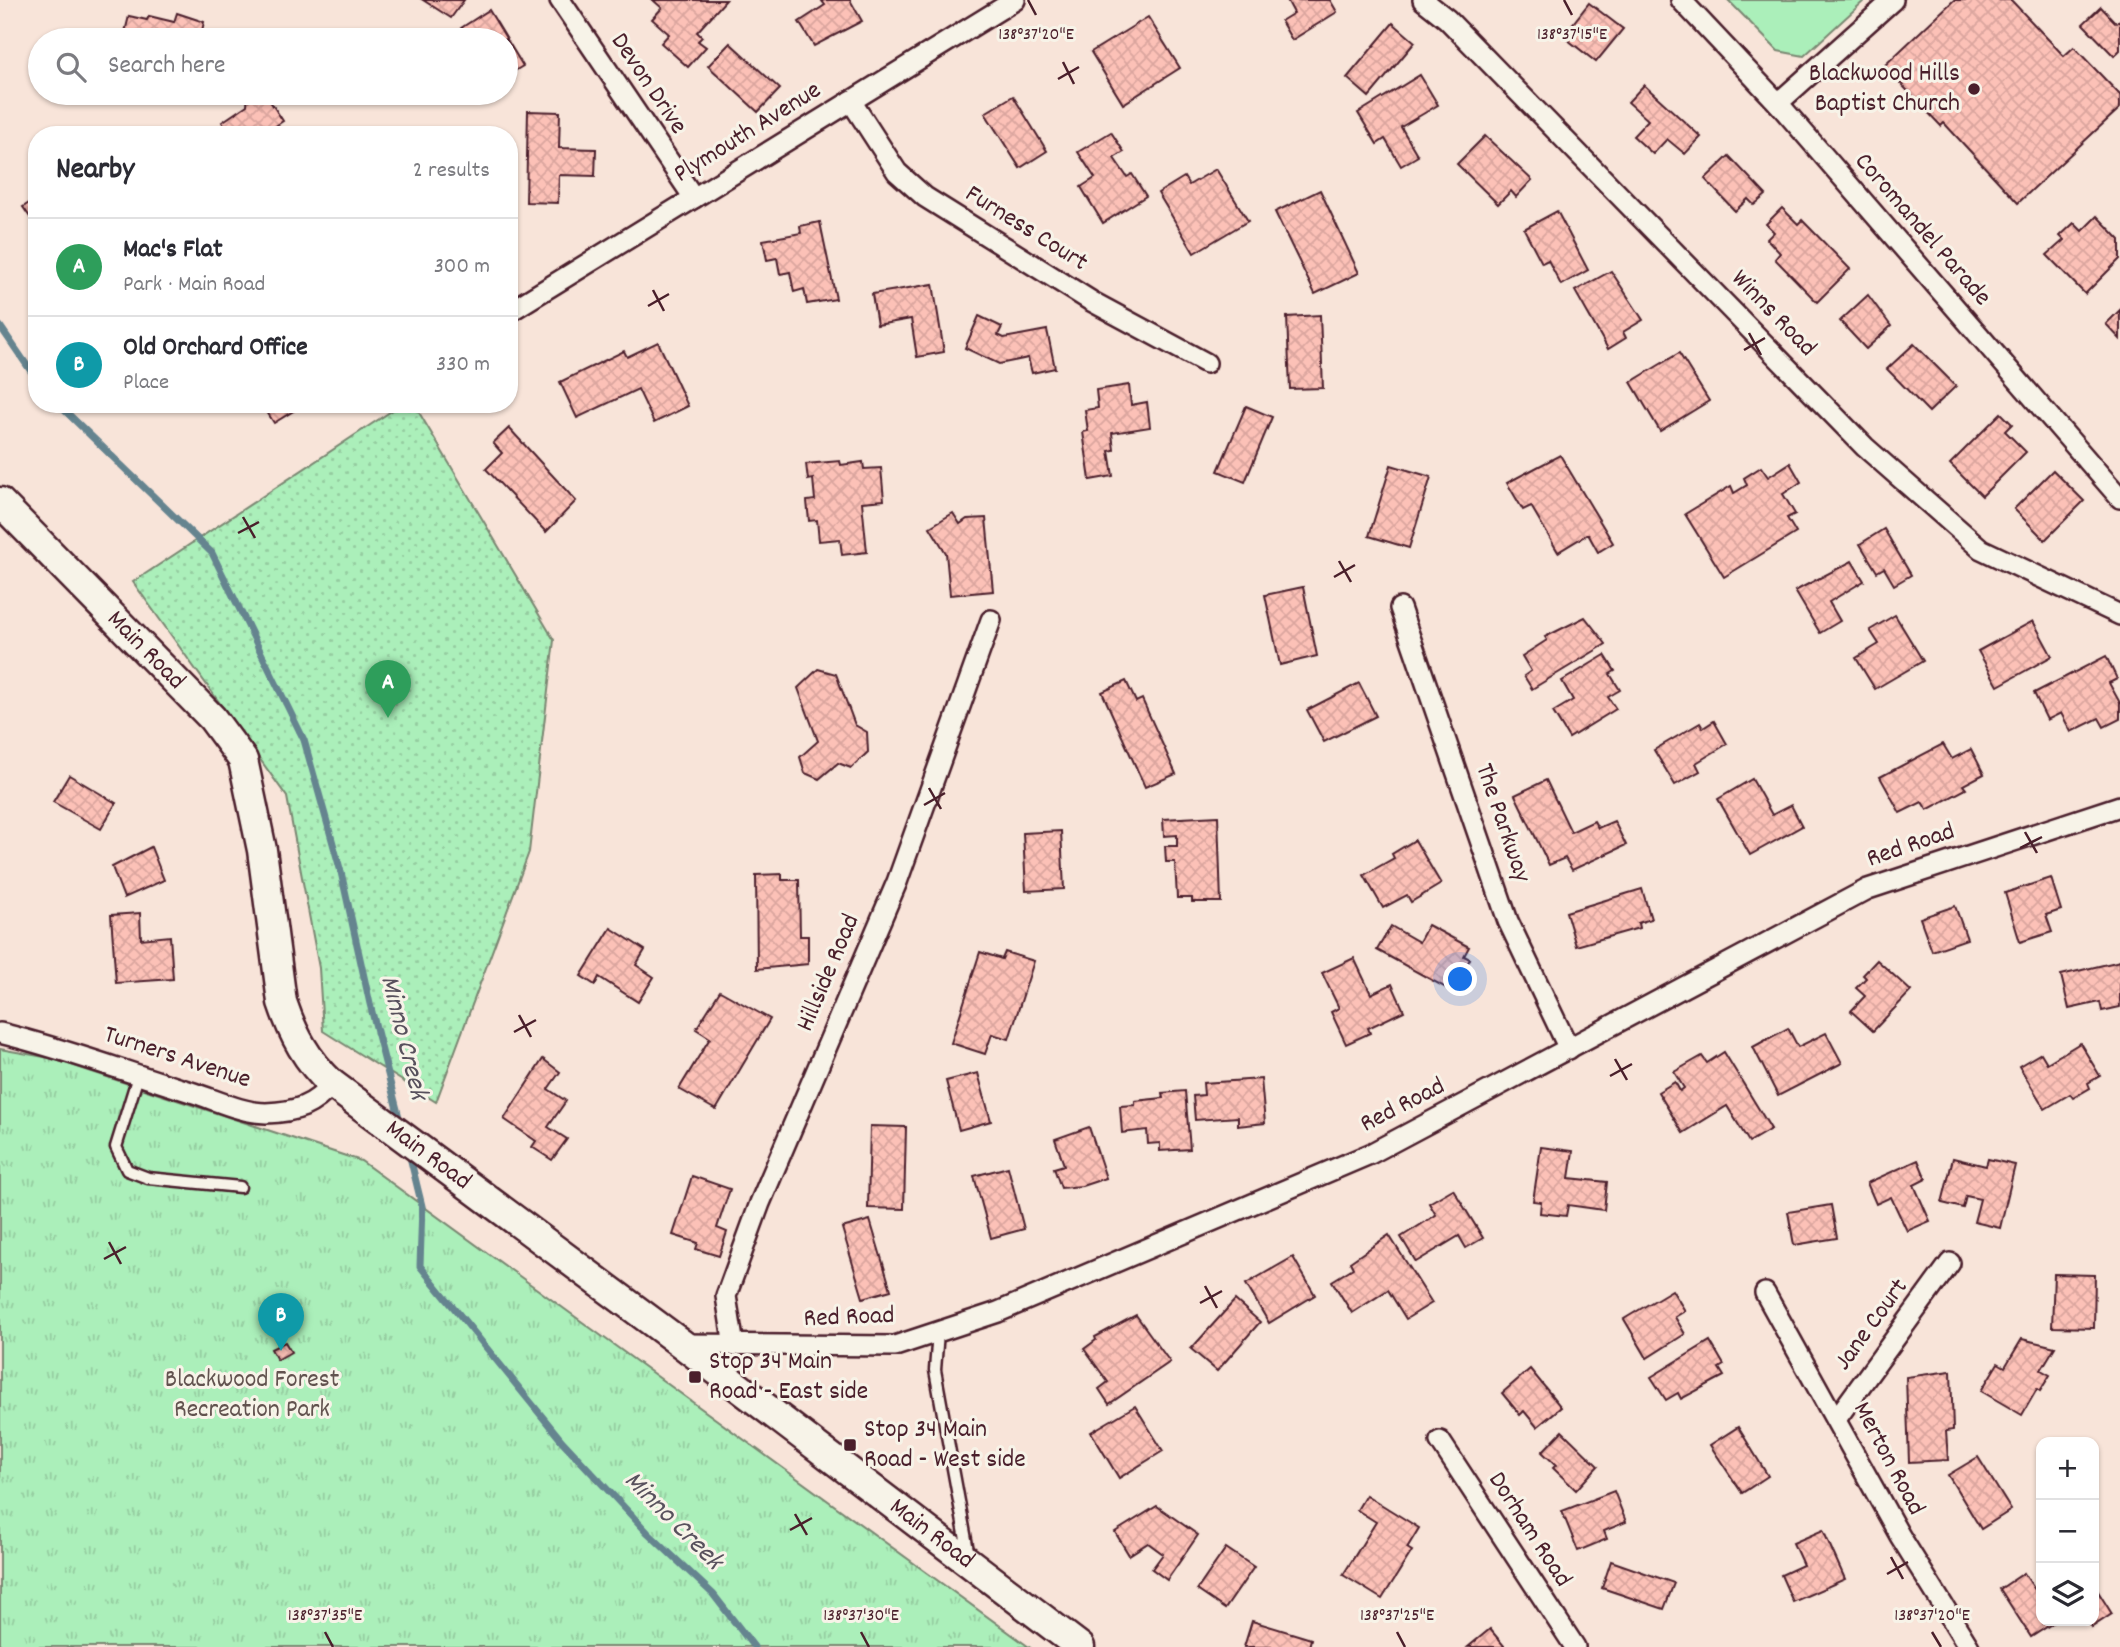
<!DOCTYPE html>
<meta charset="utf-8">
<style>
:root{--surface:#fff;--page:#f7f7f7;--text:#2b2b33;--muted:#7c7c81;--line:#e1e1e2;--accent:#d93025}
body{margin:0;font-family:Dekko,sans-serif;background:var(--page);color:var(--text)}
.controls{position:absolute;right:21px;bottom:21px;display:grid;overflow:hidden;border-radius:14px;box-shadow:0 2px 5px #0004}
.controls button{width:63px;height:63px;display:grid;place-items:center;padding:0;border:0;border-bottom:2px solid var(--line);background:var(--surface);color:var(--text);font:35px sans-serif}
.you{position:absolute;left:1461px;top:980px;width:24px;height:24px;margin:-18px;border:5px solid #fff;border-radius:50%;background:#1a73e8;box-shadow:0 0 0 10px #1a73e833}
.badge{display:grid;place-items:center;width:46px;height:46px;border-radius:50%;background:var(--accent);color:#fff;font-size:23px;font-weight:700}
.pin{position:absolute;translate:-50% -58px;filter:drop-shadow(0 2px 4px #0008)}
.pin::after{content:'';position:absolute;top:37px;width:24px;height:21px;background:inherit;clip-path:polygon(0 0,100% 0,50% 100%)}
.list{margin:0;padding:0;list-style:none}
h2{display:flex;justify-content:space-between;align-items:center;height:91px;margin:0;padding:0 28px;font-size:30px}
h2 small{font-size:23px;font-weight:400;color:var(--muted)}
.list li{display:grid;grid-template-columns:46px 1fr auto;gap:21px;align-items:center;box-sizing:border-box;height:98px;padding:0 28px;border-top:2px solid var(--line)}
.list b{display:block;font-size:26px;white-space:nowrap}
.list p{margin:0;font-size:23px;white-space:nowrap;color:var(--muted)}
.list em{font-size:23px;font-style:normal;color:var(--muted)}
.icon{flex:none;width:38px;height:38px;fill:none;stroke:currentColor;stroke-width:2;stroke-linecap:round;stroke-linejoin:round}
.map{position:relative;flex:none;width:2120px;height:1647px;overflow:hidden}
.search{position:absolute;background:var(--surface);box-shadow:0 2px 5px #0004;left:28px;top:28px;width:490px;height:77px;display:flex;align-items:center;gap:18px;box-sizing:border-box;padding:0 24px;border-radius:38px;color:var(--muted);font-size:26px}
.panel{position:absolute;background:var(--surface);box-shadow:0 2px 5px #0004;left:28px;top:126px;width:490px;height:287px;border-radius:28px}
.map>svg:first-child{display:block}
.grass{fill:url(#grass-tufts);stroke:#7a8772;stroke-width:2}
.park{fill:url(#park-dots);stroke:#7a8772;stroke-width:2}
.pitch{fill:#abefba;stroke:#7a8772;stroke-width:2}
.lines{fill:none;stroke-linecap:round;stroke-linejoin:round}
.stream{stroke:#65848f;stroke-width:7}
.building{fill:url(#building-cross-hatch);stroke:#4a1f2b;stroke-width:2}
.lane-casing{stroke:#4a1f2b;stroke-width:15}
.street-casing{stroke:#4a1f2b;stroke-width:24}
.secondary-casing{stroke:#4a1f2b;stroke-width:33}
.lane{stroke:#f7f3e8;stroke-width:10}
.street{stroke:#f7f3e8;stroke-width:19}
.secondary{stroke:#f7f3e8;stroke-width:28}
.ticks{fill:none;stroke:#4a1f2b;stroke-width:2.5}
.poi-dot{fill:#4a1f2b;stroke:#f7f3e8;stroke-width:2.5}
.labels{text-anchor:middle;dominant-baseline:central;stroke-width:6;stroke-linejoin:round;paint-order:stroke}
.poi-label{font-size:26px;fill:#4a1f2b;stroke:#f7f3e8;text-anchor:start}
.street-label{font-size:26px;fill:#4a1f2b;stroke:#f7f3e8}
.park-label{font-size:26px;fill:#62534f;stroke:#f7f3e8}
.water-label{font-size:28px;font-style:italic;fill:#58515d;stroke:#f7f3e8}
.ticks-label{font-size:18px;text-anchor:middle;fill:#4a1f2b;stroke:#f7f3e8;stroke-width:6;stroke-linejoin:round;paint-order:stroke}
</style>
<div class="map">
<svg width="2120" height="1647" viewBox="0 0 2120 1647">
<defs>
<pattern id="grass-tufts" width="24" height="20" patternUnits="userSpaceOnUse" patternTransform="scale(1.75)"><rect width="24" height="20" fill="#abefba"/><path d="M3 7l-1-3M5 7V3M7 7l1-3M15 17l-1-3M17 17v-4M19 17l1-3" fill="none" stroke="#95cca0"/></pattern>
<pattern id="park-dots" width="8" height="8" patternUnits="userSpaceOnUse" patternTransform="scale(1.75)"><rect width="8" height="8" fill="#abefba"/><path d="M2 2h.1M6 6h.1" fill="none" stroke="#95cca0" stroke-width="1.8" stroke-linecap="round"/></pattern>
<pattern id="building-cross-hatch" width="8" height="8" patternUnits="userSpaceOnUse" patternTransform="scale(1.75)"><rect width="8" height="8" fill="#fcc1b7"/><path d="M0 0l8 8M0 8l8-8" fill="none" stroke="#daa59e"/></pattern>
</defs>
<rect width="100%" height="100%" fill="#f8e4d9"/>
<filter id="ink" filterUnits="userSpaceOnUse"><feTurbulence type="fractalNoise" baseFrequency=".0143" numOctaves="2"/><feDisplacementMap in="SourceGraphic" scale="14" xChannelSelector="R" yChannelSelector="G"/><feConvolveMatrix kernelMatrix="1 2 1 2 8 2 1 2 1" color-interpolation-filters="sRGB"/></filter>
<g filter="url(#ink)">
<path class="grass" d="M0,1049L50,1058L361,1161L1029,1647H0Z"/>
<path class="park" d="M402,404H414L554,640L529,852L436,1102L323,1031L319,968L287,797L133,582Z"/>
<path class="pitch" d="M1728,0H1865L1804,56L1778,51Z"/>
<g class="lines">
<g class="stream">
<path d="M0,326L37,380"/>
<path d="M58,404L212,553L304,740L341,872L370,1004L401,1125"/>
<path d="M409,1153L422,1206L420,1266L562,1441L648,1533L713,1594L754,1647"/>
</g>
</g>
<g class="building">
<path d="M423,0H464L451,18Z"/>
<path d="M653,0H726L697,32L702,37L698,41L706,47L688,67L661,43L669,34L652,19L662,8Z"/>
<path d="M821,0H850L862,21L814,46L799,22L825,5Z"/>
<path d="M1287,0H1330L1337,12L1292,40L1281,21L1294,13Z"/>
<path d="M1954,0H2011L2064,56L2074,47L2120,95V108L2018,203L1944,123L1941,126L1884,66Z"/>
<path d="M1589,3L1623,29L1596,62L1563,36Z"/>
<path d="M2101,7L2116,23L2120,20V50L2114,56L2083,24Z"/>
<path d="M489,10L523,66L506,76V40H468L461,28Z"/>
<path d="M177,13L204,22L200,40H123L129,16L147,20L149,16L174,22Z"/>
<path d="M1148,17L1180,68L1123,104L1091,52Z"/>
<path d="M1393,23L1415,42L1369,97L1347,78Z"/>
<path d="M730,43L780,89L758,112L708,66Z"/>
<path d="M1420,75L1438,105L1401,127L1418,156L1401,166L1385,139L1377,144L1358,113Z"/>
<path d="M1644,85L1701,137L1685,154L1667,139L1653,154L1633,136L1648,120L1628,102Z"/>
<path d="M149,93H182L180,100Z"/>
<path d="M248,93H270V101L283,121L262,135H230L222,122L247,105Z"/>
<path d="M1013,96L1047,151L1020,168L985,113Z"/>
<path d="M528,111L560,112L559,148L596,149L595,176L559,175L558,203L526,202Z"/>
<path d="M1111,132L1124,152L1114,158L1127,177L1132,174L1146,196L1103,223L1081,187L1095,178L1078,152Z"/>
<path d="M1485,136L1532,180L1516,197L1511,191L1498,204L1457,164Z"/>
<path d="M1729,156L1766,195L1754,205L1748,199L1735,211L1705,179Z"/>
<path d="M1216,169L1248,221L1194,253L1158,193L1184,177L1189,185Z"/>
<path d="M1320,190L1359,273L1315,294L1275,212Z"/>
<path d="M37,198V227L23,207Z"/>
<path d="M1782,208L1798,224L1802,220L1850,269L1817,302L1775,259L1780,253L1767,239L1774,232L1766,224Z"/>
<path d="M1557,211L1588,270L1561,285L1548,260L1542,263L1524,229Z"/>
<path d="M2097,216L2120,240V259L2085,294L2047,255L2064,240L2060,236L2074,223L2082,231Z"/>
<path d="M820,222L836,299L807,304L804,289L794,292L790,272L780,274L777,258L767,260L763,240L801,233L800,226Z"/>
<path d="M1611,271L1643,320L1623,332L1626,338L1608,349L1575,291Z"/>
<path d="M933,284L944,352L917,357L911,319L877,325L872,294Z"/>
<path d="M1868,295L1891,326L1866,349L1840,321Z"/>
<path d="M2120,310V339L2106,324Z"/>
<path d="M1320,315L1323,388L1290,389L1287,317Z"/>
<path d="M979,316L1002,327L998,335L1004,338L1047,330L1055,368L1032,373L1028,358L999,364L965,348Z"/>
<path d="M658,342L688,406L654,423L638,389L577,418L560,382L624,351L627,357Z"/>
<path d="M1914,344L1956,386L1929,412L1887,369Z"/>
<path d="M1679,353L1709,401L1660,431L1631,382Z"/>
<path d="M1129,385L1131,405L1147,402L1150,427L1112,433L1114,450L1109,451L1113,476L1090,480L1083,432L1088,431L1085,410L1098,408L1096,390Z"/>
<path d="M262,404H302L303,405L274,423Z"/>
<path d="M1246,406L1272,417L1245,482L1218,471Z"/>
<path d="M2001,413L2012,424L2005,431L2026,452L1982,496L1950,464Z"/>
<path d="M509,428L576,501L546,532L486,469L502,453L493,443Z"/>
<path d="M1560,455L1613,543L1598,552L1588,534L1558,552L1531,506L1523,510L1507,483Z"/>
<path d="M840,461L841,465L863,462L864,469L881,468L884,500L862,502L867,552L842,555L840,539L819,541L817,520L809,521L807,501L815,500L813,479L808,480L806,464Z"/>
<path d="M1790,463L1801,482L1783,494L1795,514L1787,518L1796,533L1724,577L1685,514L1731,486L1734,493L1747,485L1744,478L1761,467L1768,477Z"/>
<path d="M1391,465L1431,477L1409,548L1369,536Z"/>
<path d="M2053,470L2084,501L2045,540L2014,509Z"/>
<path d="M953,513L960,524L967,519L986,518L993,591L950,595L946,553L930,527Z"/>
<path d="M1884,529L1911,575L1894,585L1884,568L1877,572L1860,544Z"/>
<path d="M1852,561L1864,581L1829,602L1840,621L1820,633L1795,591Z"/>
<path d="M1303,587L1317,656L1280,665L1265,595Z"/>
<path d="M1895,615L1923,661L1875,689L1856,658L1879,644L1870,630Z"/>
<path d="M1585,617L1606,644L1532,689L1524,676L1531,671L1522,656L1547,640L1545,637Z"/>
<path d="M2033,621L2052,656L1998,686L1978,651Z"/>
<path d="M1605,655L1615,671L1610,674L1620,690L1608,697L1616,709L1569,738L1553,712L1573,700L1562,681Z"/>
<path d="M2106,656L2117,679L2109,683L2120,703V719L2104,727L2099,718L2071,732L2061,713L2047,720L2034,693Z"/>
<path d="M818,669L836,674L855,725L867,732L868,752L851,768L838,763L819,779L805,773L800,757L818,741L798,688Z"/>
<path d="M1126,681L1136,702L1142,699L1176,774L1145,787L1102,692Z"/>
<path d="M1359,683L1376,716L1324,742L1307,710Z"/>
<path d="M1714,721L1727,744L1696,763L1700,771L1675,785L1654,750L1700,723L1703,728Z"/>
<path d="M1943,744L1952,759L1971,749L1984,774L1963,785L1966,789L1927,810L1922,802L1900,813L1880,777Z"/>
<path d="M69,775L116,803L101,829L53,802Z"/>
<path d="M1752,779L1772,815L1791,805L1802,826L1750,855L1718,799Z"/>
<path d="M1546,780L1571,832L1594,821L1598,828L1614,821L1626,845L1572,870L1565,858L1549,865L1515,795Z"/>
<path d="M1218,816L1221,902H1192V898H1177L1175,862H1166L1165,846H1177V835L1164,836L1163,819Z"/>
<path d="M1061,831L1064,889L1026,891L1023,833Z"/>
<path d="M1415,840L1441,884L1411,902L1407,895L1383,908L1364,875L1394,858L1392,854Z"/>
<path d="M151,847L164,880L124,898L112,867Z"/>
<path d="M782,874V880H799L800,936H808V964L757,969L756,875Z"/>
<path d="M2051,878L2061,910L2046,915L2052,932L2020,942L2005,893Z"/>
<path d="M1642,889L1651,919L1638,923L1639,928L1576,946L1566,912Z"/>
<path d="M1955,906L1967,939L1932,951L1920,918Z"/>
<path d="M140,913L141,939L170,936L173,979L116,983L111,915Z"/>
<path d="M1428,925L1469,947L1464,956L1470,959L1460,977L1454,974L1446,988L1377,950L1391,926L1419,942Z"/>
<path d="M611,928L645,950L636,965L654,977L638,1002L599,977L595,985L581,976Z"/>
<path d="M980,952L1002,959L1005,952L1034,961L1009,1039L992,1034L985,1054L951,1043Z"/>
<path d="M1354,958L1371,994L1392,984L1404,1011L1368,1028L1370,1033L1346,1044L1331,1012L1339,1008L1322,973Z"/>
<path d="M1877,960L1911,991L1873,1031L1851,1011L1865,996L1856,988L1866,978L1863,975Z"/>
<path d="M2120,961V1007L2102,1011L2100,1002L2069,1009L2061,975Z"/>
<path d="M720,991L770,1019L716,1110L679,1089L710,1038L696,1029Z"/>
<path d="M1788,1028L1798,1047L1826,1033L1842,1063L1778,1096L1753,1047Z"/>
<path d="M2080,1043L2100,1076L2088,1083L2090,1088L2073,1098L2070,1094L2045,1109L2019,1066L2041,1053L2047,1063Z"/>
<path d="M1724,1052L1771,1129L1749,1142L1727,1106L1683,1133L1658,1092L1675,1082L1680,1091L1684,1088L1674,1072L1702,1056L1707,1063Z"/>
<path d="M543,1059L560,1072L548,1089L566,1101L548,1127L567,1139L552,1160L532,1147L536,1141L504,1119Z"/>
<path d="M978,1073L991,1121L959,1130L946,1081Z"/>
<path d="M1261,1079L1265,1123L1238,1126V1117L1195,1120L1193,1096L1204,1095L1203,1083Z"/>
<path d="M1185,1091L1190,1149L1160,1151V1143L1148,1144L1147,1130L1122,1133L1120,1106L1135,1105V1101L1163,1098L1162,1093Z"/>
<path d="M870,1126L906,1127L904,1209L868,1208Z"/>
<path d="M1089,1127L1106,1178L1082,1186L1061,1188L1054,1168L1064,1165L1055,1139Z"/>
<path d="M1541,1147L1573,1151L1569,1178L1607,1182L1604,1210L1568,1205L1566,1216L1540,1213L1541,1202L1533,1201Z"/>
<path d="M1953,1158L1986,1166L1988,1159L2015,1165L2000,1228L1974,1222L1980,1199L1966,1196L1963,1208L1942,1203Z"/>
<path d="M1918,1160L1926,1179L1914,1185L1930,1221L1907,1231L1891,1197L1876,1204L1867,1183Z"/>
<path d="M1008,1167L1024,1229L991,1238L974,1176Z"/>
<path d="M692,1176L730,1189L717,1228L727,1232L719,1256L696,1249L698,1243L673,1235Z"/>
<path d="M1453,1189L1483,1238L1466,1248L1459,1236L1416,1262L1401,1237L1436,1215L1429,1203Z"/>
<path d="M1831,1205L1837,1238L1794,1245L1788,1212Z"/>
<path d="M870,1220L891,1290L863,1298L842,1228Z"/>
<path d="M1389,1235L1432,1303L1406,1319L1388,1290L1352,1313L1332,1281L1353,1268L1350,1262Z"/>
<path d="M1293,1257L1315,1295L1269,1323L1246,1284Z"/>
<path d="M2054,1274L2095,1275L2094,1328L2052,1327Z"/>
<path d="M1672,1290L1685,1311L1675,1317L1685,1334L1647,1358L1624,1319Z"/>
<path d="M1235,1300L1260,1322L1217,1371L1191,1349Z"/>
<path d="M1136,1315L1170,1362L1109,1404L1099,1389L1108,1382L1084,1349L1096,1340L1095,1337Z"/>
<path d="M2022,1339L2055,1347L2041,1370L2050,1375L2040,1391L2037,1389L2022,1415L1981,1391L1998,1363L2005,1367Z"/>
<path d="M1710,1341L1724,1365L1719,1368L1724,1376L1681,1399L1678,1393L1666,1400L1651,1377Z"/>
<path d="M285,1342L291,1352L277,1360L271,1349Z"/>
<path d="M1530,1369L1561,1407L1537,1427L1524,1411L1520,1415L1502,1393Z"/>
<path d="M1951,1371L1953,1430L1946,1431L1948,1460L1909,1462L1906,1377Z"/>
<path d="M1135,1406L1163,1451L1119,1478L1091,1432Z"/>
<path d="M1738,1427L1768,1476L1742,1493L1710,1445Z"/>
<path d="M1562,1431L1598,1466L1576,1490L1553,1468L1556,1465L1542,1452Z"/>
<path d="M1978,1457L2011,1510L1981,1529L1948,1475Z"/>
<path d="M1614,1491L1626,1522L1604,1531L1607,1539L1578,1551L1562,1511Z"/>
<path d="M1366,1495L1419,1528L1407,1548L1412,1551L1382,1599L1343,1575L1376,1522L1357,1510Z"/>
<path d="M1157,1506L1198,1535L1167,1580L1152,1569L1163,1554L1148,1543L1129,1555L1115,1532Z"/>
<path d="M1823,1530L1845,1579L1793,1602L1781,1575L1803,1565L1793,1543Z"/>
<path d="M1226,1548L1254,1567L1225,1609L1197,1590Z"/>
<path d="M1611,1561L1674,1583L1664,1609L1602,1588Z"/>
<path d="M2024,1573L2041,1599V1621H2056L2031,1637L2000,1589Z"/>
<path d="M2094,1585L2112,1614L2092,1627L2088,1621H2094Z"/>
<path d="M1252,1621L1311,1639L1309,1647H1244Z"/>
<path d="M1490,1629L1505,1647H1468Z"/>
</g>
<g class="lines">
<g class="lane-casing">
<g id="lane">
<path d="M138,1076L116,1147L127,1170L148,1178L240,1187"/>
<path d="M938,1332L935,1370L969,1556"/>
</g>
</g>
<g class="street-casing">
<g id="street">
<path d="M560,0L694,198"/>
<path d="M1423,0L1447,19L1865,447L1981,549L2120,615"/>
<path d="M1681,0L1778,103L2120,498"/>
<path d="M851,101L897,172L925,197L1091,301L1206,363"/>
<path d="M1778,103L1893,0"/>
<path d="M509,312L1015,0"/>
<path d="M1400,608L1508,921L1569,1049"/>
<path d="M0,1033C66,1049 129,1073 194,1093C216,1100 243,1113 266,1113C296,1112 314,1106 332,1084"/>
<path d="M1765,1293L1900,1536L1969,1647"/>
<path d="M682,1344L895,1346L998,1312L1370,1154L1868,889L2120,806"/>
<path d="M734,1346L726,1296L760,1203L897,882L991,620"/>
<path d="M1837,1418L1950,1263"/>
<path d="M1440,1441L1575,1647"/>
</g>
</g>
<g class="secondary-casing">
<g id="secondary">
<path id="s1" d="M0,502L212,718L243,760L262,850L282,1002C293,1035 307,1061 332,1084L682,1344L1080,1647"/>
</g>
</g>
<use href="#lane" class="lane"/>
<use href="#street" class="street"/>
<use href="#secondary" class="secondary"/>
</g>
</g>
<path class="ticks" d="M1028,0L1036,15M1564,0L1572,15M1063,62L1074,84M1058,79L1079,67M653,290L664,311M648,306L669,294M1749,333L1761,355M1744,350L1765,338M243,517L255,538M238,533L259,522M1339,561L1351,582M1334,577L1355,565M929,788L941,809M924,805L945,793M2025,832L2037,853M2020,848L2042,837M519,1015L531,1037M514,1032L536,1020M1615,1059L1627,1080M1610,1076L1632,1064M109,1242L121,1264M104,1259L126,1247M1205,1286L1217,1308M1200,1303L1222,1291M795,1514L807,1535M790,1530L812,1518M1891,1557L1903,1579M1887,1574L1908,1562M325,1632L333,1647M861,1632L869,1647M1397,1632L1405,1647M1932,1632L1941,1647"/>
<g class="poi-dot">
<circle cx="1974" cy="89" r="7"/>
<rect x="688" y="1370" width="14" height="14" rx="3.5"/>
<rect x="843" y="1438" width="14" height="14" rx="3.5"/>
</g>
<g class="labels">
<g class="poi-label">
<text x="1960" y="74" text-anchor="end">Blackwood Hills<tspan x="1960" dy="30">Baptist Church</tspan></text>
<text x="709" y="1362">Stop 34 Main<tspan x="709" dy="30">Road - East side</tspan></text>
<text x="864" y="1430">Stop 34 Main<tspan x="864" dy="30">Road - West side</tspan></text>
</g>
<g class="street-label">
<text transform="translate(648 84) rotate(56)">Devon Drive</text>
<text transform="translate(748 133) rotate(-32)">Plymouth Avenue</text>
<text transform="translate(1026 229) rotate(32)">Furness Court</text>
<text transform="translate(1922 230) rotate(49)">Coromandel Parade</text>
<text transform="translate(1773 314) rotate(46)">Winns Road</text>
<text stroke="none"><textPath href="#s1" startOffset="208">Main Road</textPath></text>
<text transform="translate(1502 823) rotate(71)">The Parkway</text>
<text transform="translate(1911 846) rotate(-19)">Red Road</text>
<text transform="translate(829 973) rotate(-67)">Hillside Road</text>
<text transform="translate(177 1058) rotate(18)">Turners Avenue</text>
<text transform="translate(1403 1106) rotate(-27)">Red Road</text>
<text stroke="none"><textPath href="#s1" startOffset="817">Main Road</textPath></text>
<text transform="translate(849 1318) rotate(-2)">Red Road</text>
<text transform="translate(1872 1325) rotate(-54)">Jane Court</text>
<text transform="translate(1888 1459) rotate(62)">Merton Road</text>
<text transform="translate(1529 1530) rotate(57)">Dorham Road</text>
<text stroke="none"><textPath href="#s1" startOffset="1447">Main Road</textPath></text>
</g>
<g class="park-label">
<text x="252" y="1380">Blackwood Forest<tspan x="252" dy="30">Recreation Park</tspan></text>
</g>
<g class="water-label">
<text transform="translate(402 1038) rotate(76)">Minno Creek</text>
<text transform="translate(672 1522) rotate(45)">Minno Creek</text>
</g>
</g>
<g class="ticks-label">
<text x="1036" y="39">138°37'20"E</text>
<text x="1572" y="39">138°37'15"E</text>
<text x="325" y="1620">138°37'35"E</text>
<text x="861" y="1620">138°37'30"E</text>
<text x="1397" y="1620">138°37'25"E</text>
<text x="1932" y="1620">138°37'20"E</text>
</g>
</svg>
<div class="controls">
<button>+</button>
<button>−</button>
<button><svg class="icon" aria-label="layers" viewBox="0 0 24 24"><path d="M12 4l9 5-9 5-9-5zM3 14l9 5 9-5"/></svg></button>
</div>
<div class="you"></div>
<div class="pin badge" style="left:388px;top:718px;background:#2e9e5b">A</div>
<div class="pin badge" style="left:281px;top:1351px;background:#0f9aa8">B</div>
<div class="search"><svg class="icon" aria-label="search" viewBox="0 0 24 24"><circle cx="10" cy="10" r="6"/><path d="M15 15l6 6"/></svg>Search here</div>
<section class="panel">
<h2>Nearby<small>2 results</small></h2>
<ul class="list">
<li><span class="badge" style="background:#2e9e5b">A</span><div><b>Mac's Flat</b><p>Park · Main Road</p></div><em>300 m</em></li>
<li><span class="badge" style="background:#0f9aa8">B</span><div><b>Old Orchard Office</b><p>Place</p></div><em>330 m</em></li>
</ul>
</section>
</div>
